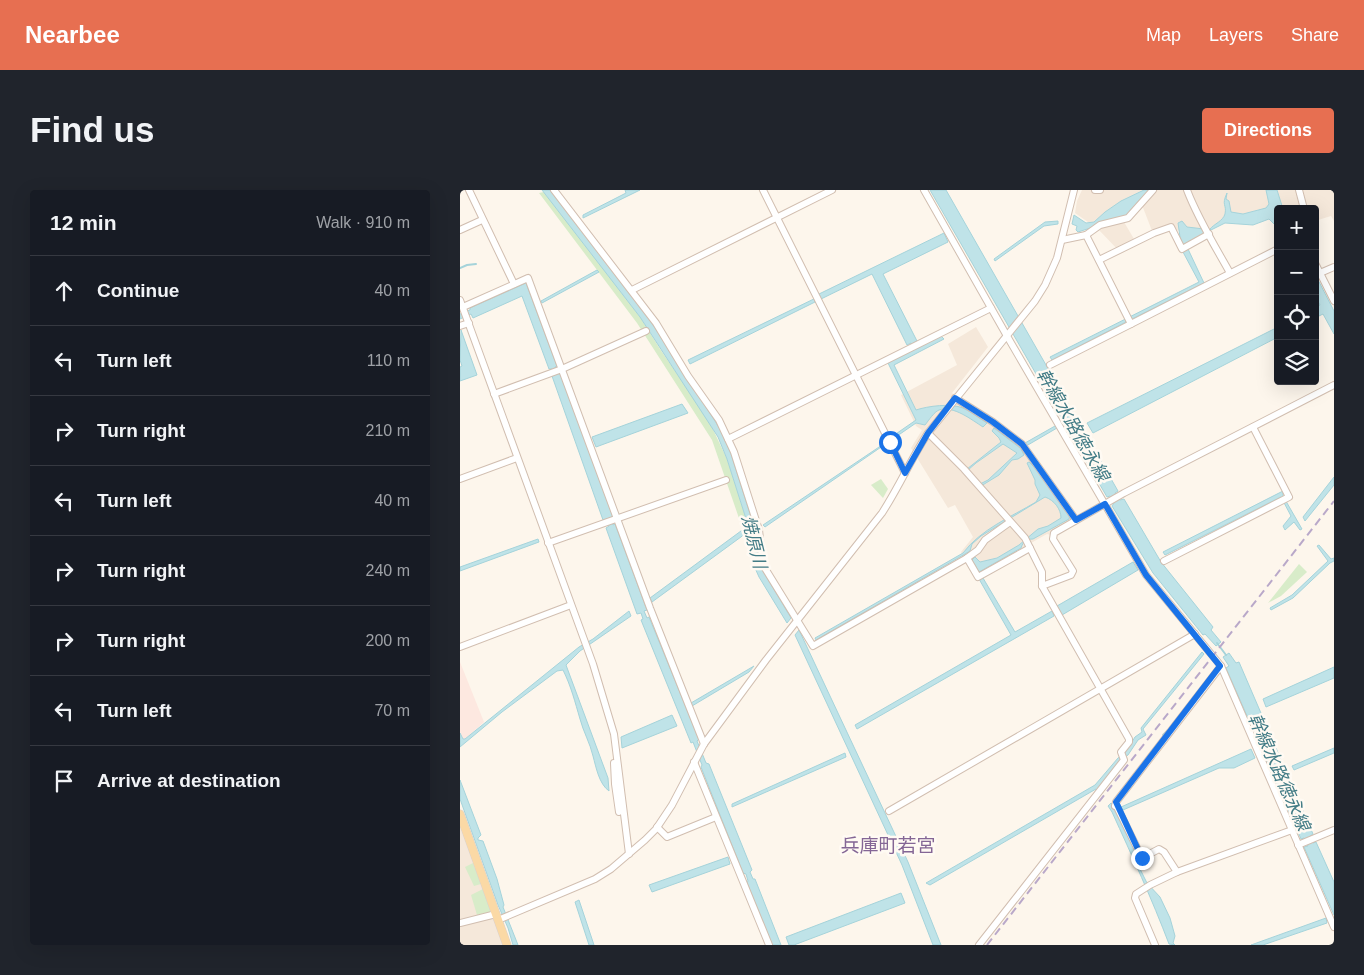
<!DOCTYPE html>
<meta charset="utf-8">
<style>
:root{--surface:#171b24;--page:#20242c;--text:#f1f3f6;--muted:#9ea1a6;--line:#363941;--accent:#e76f51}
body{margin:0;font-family:Helvetica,"Noto Sans JP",sans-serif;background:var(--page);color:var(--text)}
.controls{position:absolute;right:15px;top:15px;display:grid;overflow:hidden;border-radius:5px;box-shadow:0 5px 20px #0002}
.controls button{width:45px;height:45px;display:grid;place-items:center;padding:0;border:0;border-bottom:1px solid var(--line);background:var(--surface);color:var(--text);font:25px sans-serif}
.stop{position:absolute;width:15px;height:15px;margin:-11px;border:4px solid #1a73e8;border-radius:50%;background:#fff}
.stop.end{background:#1a73e8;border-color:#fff;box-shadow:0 1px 5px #0008}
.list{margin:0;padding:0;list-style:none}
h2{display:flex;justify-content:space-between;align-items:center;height:65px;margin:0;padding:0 20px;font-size:21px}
h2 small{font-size:16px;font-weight:400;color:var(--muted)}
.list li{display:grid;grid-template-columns:32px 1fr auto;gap:15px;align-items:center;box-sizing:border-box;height:70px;padding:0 20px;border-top:1px solid var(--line)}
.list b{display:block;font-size:19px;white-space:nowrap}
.list em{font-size:16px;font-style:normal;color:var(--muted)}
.icon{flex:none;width:28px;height:28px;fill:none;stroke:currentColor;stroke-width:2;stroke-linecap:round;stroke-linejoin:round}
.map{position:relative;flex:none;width:874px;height:755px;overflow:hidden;border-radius:5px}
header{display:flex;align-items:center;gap:30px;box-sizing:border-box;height:70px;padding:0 25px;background:var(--accent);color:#fff}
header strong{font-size:24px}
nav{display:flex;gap:28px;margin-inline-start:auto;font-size:18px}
.intro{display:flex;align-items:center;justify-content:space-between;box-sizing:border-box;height:120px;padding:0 30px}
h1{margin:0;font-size:35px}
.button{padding:12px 22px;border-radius:5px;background:var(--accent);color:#fff;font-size:18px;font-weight:700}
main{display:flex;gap:30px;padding:0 30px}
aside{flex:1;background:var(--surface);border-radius:5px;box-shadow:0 5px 20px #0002}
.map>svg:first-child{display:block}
.residential{fill:#f5e8da}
.commercial{fill:#fde8e0}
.green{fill:#d8ecc9}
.water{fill:#bfe3e8;stroke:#a5d3da}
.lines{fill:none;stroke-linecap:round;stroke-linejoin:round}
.stream{stroke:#a5d3da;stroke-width:2}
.minor-casing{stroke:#d1beb0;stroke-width:8}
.major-casing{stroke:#dad1cd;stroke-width:9}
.minor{stroke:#fff;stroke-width:6}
.major{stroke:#fbd9a5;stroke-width:8}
.rail{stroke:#b9a8c9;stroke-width:2;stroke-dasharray:8 5;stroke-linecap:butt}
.route{stroke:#1a73e8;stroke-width:6}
.labels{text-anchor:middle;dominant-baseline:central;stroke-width:5;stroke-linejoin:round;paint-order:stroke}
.water-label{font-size:18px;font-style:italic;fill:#437c86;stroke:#fffaf3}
.quarter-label{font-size:19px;fill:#846695;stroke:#fffaf3}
</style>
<header>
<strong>Nearbee</strong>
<nav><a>Map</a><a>Layers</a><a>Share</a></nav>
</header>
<div class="intro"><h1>Find us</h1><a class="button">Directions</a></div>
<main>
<aside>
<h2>12 min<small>Walk · 910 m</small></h2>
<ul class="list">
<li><svg class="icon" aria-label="ahead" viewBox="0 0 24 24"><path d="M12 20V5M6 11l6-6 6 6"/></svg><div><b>Continue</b></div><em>40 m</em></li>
<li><svg class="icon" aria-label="left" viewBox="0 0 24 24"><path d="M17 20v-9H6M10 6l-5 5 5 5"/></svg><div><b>Turn left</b></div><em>110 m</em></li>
<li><svg class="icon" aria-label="right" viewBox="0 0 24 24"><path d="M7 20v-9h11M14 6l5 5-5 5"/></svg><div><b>Turn right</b></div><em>210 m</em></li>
<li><svg class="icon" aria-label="left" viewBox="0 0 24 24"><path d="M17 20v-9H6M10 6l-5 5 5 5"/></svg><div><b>Turn left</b></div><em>40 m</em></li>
<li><svg class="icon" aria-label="right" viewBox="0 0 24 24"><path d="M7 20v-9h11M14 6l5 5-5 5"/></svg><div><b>Turn right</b></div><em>240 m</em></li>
<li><svg class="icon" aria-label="right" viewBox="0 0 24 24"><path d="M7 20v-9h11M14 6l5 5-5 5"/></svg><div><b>Turn right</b></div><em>200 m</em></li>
<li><svg class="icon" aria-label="left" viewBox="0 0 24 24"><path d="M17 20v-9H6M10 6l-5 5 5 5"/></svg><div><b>Turn left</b></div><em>70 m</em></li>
<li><svg class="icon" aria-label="arrive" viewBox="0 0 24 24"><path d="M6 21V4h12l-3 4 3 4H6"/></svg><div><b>Arrive at destination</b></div></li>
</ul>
</aside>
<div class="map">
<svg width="874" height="755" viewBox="0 0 874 755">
<rect width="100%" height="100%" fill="#fdf6ec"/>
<g class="residential">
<path d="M622,0H874V31L871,26L855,31V19H818L813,23L773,28L743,42L709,40L694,46L682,15L664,32L677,54L660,62L638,39L615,23L617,11Z"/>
<path d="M516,137L528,157L492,203L562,252L620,331L594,346L587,344L571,353L572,359L516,389L501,362L513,347L495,315L488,318L451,258L462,240L456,236L441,205L497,175L488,154Z"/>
<path d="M0,637L13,673L43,755H0Z"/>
</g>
<path class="commercial" d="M0,472L24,532L0,554Z"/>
<g class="green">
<path d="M84,2L180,127L200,159L249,231L267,269L288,335L281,334L252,250L177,133L79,3Z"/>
<path d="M421,289L428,299L423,308L411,295Z"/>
<path d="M839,374L847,382L821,406L808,413Z"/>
<path d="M13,673L21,694L14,696L5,677Z"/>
<path d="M23,699L31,722L17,725L11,705Z"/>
</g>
<g class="water">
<path d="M82,0H90L92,2L184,121L262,242L271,264L292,330L300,376L331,428L327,433L299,387L295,378L288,335L267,269L258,247L180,127Z"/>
<path d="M165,0H180L123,28V25L166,3Z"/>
<path d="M470,0H486L658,301L655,303L660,310L664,309L701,372L753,437L751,440L761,452L756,456L745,444L743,445L693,383L652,316L654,313L650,306L647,307Z"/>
<path d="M684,0H690L681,8L665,27L618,42L616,40L617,36L612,34L614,25L626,33L634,32L645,22L661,11Z"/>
<path d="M806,0H817L823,19H818V38L809,29L793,35L765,33L751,40L750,39C754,34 763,31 765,24C767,14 761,16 767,3L766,9L769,11L771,22L783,24L806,18L809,14Z"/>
<path d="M598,31V34L584,36L535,71L534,69L585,32Z"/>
<path d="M722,31L727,37L744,39L746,44L723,55L720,47L718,33Z"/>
<path d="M484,43L488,52L423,84L457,151L453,153L456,159L481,146L484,149L434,175L456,220C468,216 491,213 503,218C512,222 519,228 527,233L523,237C512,230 493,215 479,220C474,222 469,230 465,235L456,233L305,337L303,335L431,249L430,248L456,230L428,173L454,160L451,153L447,155L412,84L361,109L360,107L354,111L355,112L230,174L228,170L360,106L359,104Z"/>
<path d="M728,59L744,93L672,129L671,128L665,131L666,132L592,170L590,167L739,92L723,62Z"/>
<path d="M137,80L139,82L82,113L81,111Z"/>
<path d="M855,84L874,121V144L863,124L855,128V118L860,115L855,106Z"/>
<path d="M66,93L97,176L95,177L98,183L101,182L153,326L150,328L153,335L155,334L187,420L184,421L187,428L189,427L239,549L237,551L246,573L249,574L292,680L290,682L293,689H295L321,755H312L287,693L288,691L286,684L283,683L241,577L242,575L233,552L231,553L181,430L183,429L181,423L177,424L146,338L149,336L147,329L143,330L92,186L95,185L92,179H89L62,106L13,128L11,124L0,129V124L10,120V118Z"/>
<path d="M818,137V147L633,243L627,233Z"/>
<path d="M1,140L17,185L0,191V177L2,176L0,170Z"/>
<path d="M222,214L228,223L136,257L132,247Z"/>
<path d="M595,236L597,238L561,259L564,265L558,269L552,270L539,285L521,296L520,294L528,290L557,263L543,254L516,273L508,280L507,279L541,252L539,248L532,241L534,238L560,258L565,253Z"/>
<path d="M569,272L577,280L610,325L609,329L573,349C566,349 563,352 561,358L519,382L512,370L515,367L520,372L537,368L559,355L578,339L588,336L601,328C601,319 594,310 585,307L521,346L512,354L510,361L505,364L356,450L355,448L503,363C521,339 551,327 576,312L580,305L575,294V290L567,273Z"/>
<path d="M874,287V295L845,331L843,327Z"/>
<path d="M823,301V306L842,339L840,340L834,332L825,340L823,336L831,326L821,307L705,365L703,362Z"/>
<path d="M285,338V344L192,412L190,408Z"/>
<path d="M78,349L79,352L0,381V377Z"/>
<path d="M859,355L871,369L874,368V371L870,373L833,408L811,420L810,418L832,405L868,371L857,356Z"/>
<path d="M673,372L678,380L602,425L597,416Z"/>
<path d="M523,388L555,442L592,421L594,426L397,539L395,535L551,445L519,389Z"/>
<path d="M169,421L171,426L120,461L106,475L148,588L149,601C139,594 136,577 133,566C130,553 123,541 120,529C115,512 111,496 103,480L97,481L42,522L0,557V543L3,549H5L119,457L133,449Z"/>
<path d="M339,440L448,672L481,755H473L442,675L335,445Z"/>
<path d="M742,462L744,464L683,539L686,545L678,550L668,565L660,570L640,596L643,602L641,605L636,599L470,695L466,693L635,595L658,568L665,563L675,547L682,542L681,538Z"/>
<path d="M769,463L776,473L779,472L853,644L850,646L853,653L856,652L874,692V725L844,657L848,656L844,648L841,649L766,478L769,476L763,467Z"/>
<path d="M294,476L289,482L232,516L231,513Z"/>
<path d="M874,477V488L806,517L803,509Z"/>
<path d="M212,525L217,536L162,558L161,547Z"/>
<path d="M874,558V563L834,580L832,576Z"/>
<path d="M791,559L795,568L774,578H759L663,620L661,617Z"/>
<path d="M385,563L386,567L272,617V614Z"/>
<path d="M0,590L21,645L18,648V650L23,651L37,689L44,715L43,717L58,755H53L48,738L38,715L0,609Z"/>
<path d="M651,613L657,620L680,672L678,675L687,693L700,707L710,728L715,746L713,753L715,755L709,754C692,709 672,666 652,622L648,616Z"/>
<path d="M268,667L270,674L192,702L189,695Z"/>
<path d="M441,703L445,713L334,755H329L326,747Z"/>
<path d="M119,710L134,755H129L115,712Z"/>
<path d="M866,728L867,733L803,755H791Z"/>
</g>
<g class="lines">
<g class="stream">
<path d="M0,78L7,75L16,74"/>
<path d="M757,453L766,465"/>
<path d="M703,545L708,540"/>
</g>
<g class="minor-casing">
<g id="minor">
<path d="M9,0L54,94"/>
<path d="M94,0L196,133L228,186L259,230L274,262L299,340L303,375L353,456L507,368L518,360L525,350L550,332"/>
<path d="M303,0L445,283"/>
<path d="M464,0L547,146L686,385L761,476L874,737"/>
<path d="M635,0H640"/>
<path d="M727,0C738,29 755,56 770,83"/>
<path d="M839,0L844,19"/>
<path d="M0,40L22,30"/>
<path d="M626,45L640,35L668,28L693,0"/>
<path d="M602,50L626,45L671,134L818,59"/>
<path d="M639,70L694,43L711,37L722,59L749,44"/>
<path d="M855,73L874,111"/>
<path d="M860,83L874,77"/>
<path d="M172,100L372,0"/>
<path d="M0,110L133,474L154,544L169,664"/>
<path d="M3,117L68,88L190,418L244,554"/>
<path d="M0,136L9,133"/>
<path d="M590,175L671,134"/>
<path d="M34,204L102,179L186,141"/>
<path d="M495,208L533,232L562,254L616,330"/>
<path d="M468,243L504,279L565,348L582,382V396L611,385L613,381L593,349L594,343L664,303L874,195"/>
<path d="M268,249L531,118"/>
<path d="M0,289L57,268"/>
<path d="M88,353L266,290"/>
<path d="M507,368L518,387L570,358"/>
<path d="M704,371L829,307L793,237"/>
<path d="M0,457L111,415"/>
<path d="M234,572L309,755"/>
<path d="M154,573L155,594L159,622"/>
<path d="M656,615L682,668L699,659L704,662L717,682"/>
<path d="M655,616L656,612L761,476"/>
<path d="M429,621L735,444"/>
<path d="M197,637L207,647L256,627"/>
<path d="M838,655L874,640"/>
<path d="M38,730L135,689L151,679L185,650L196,639L212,615L244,554L306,470L422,323C439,297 451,269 468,243L575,111L585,95L597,68L614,0"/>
<path d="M0,733L36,724"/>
<path d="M519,755L664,570L661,562L669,552V549L582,396"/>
<path d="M695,755L675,708L676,704L690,695L717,682L832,640"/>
</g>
</g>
<g class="major-casing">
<path id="major" d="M0,624L47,755"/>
</g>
<use href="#minor" class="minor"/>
<use href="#major" class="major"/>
<path class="rail" d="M527,755L874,311"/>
</g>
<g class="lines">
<path class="route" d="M430,252L445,283L468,243L495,208L533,232L562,254L616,330L645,314L686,385L760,476L656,612L682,668"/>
</g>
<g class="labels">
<g class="water-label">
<text transform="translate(613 235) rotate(60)">幹線水路徳永線</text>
<text transform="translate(294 352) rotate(76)">焼原川</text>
<text transform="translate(819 582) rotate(66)">幹線水路徳永線</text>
</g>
<g class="quarter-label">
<text x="428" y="655">兵庫町若宮</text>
</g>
</g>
</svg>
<div class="controls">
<button>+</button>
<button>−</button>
<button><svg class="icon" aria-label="locate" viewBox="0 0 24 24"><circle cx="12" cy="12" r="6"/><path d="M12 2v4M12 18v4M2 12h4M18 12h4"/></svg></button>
<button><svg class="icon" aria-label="layers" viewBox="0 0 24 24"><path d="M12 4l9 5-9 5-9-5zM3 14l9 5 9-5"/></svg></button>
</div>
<div class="stop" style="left:430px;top:252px"></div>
<div class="stop end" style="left:682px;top:668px"></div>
</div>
</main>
